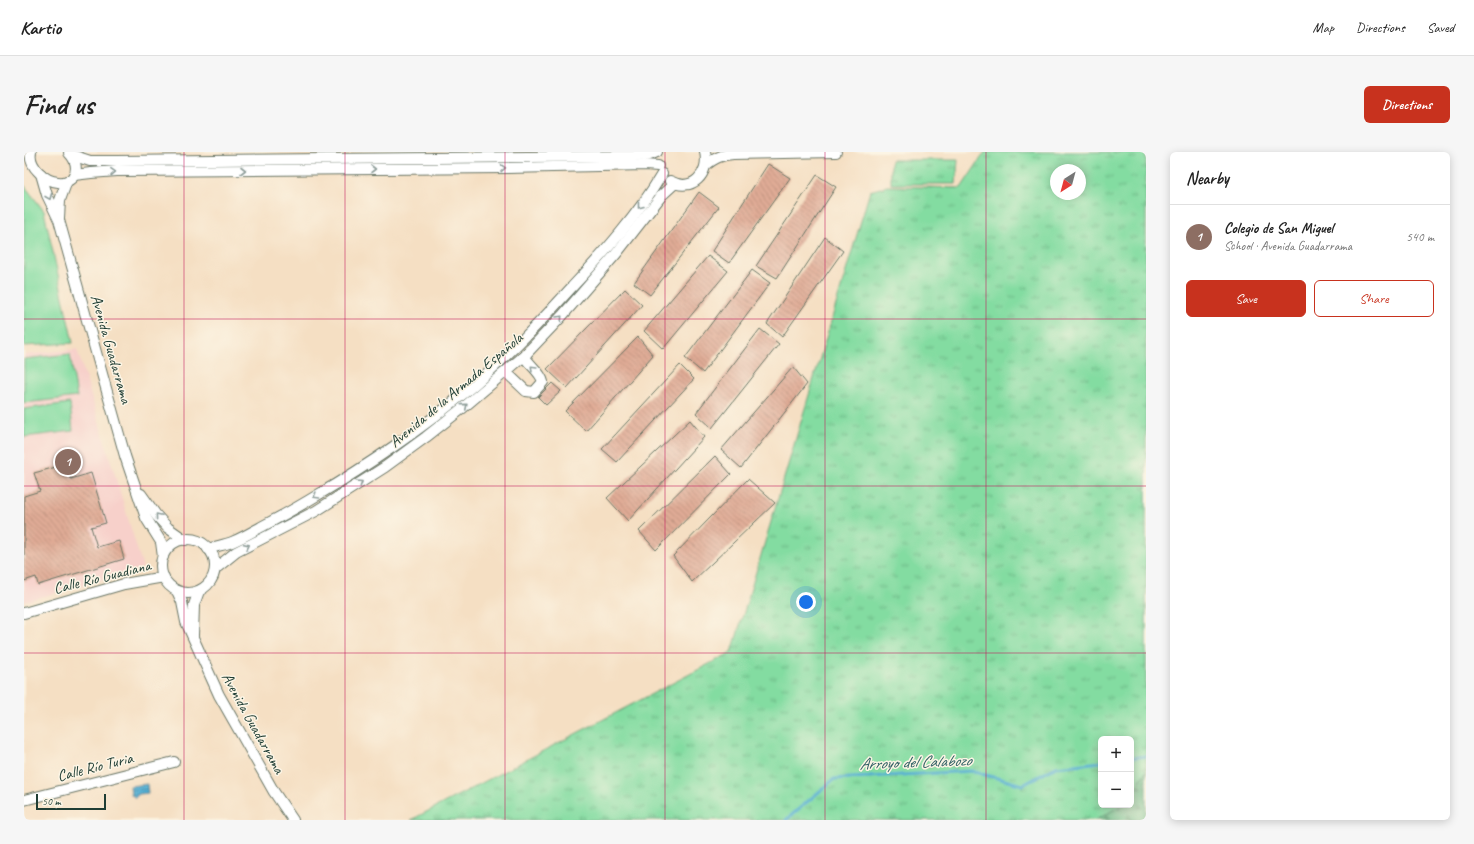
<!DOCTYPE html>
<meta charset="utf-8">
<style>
:root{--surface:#fff;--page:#f6f6f6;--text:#222;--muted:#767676;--line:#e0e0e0;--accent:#c8321e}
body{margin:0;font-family:Caveat,sans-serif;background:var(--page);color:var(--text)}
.controls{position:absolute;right:12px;bottom:12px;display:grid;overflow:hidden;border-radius:6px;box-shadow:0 2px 10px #0003}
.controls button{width:36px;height:36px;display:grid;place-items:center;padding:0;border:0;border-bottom:1px solid var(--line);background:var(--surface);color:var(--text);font:20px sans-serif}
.compass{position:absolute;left:1026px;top:12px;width:36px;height:36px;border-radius:50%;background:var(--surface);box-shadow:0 2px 10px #0003;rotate:216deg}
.scale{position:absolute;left:12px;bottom:10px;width:70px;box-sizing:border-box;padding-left:4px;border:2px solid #1f3d34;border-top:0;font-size:11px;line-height:14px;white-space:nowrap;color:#1f3d34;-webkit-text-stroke:3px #fcf5e5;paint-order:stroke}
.you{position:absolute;left:782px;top:450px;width:14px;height:14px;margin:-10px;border:3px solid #fff;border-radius:50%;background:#1a73e8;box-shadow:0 0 0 6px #1a73e833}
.badge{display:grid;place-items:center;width:26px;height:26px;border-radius:50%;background:var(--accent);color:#fff;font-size:13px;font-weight:700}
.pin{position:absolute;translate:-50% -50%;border:2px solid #fff;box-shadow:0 1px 4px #0006}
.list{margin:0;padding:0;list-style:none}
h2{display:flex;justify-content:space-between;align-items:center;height:52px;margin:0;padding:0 16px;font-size:17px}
h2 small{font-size:13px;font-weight:400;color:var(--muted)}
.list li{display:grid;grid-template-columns:26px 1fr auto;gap:12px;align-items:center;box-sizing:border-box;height:64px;padding:0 16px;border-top:1px solid var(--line)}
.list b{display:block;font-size:15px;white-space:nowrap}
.list p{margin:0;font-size:13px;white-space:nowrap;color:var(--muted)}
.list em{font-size:13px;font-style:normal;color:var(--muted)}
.actions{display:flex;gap:8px;padding:12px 16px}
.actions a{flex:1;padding:9px 0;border:1px solid var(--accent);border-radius:6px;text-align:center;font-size:14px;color:var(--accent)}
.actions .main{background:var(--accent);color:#fff}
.map{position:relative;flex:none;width:1122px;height:668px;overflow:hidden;border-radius:6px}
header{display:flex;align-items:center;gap:24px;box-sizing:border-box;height:56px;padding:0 20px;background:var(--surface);border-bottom:1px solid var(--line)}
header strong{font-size:19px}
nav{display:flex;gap:22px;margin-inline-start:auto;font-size:14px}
.intro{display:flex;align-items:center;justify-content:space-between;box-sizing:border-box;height:96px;padding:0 24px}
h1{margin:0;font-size:28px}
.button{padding:10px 18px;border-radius:6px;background:var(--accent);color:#fff;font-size:14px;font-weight:700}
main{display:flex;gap:24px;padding:0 24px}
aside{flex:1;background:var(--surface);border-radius:6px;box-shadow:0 2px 10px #0003}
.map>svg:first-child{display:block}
.built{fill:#f7d0ca}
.grass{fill:url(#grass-tufts);stroke:#518c6a;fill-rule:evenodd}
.forest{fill:url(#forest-firs);stroke:#447c5e}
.pitch{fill:#83dca1;stroke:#518c6a}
.water{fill:url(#water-rules);stroke:#3a7684}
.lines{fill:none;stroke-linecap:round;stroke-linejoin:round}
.stream{stroke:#55afd3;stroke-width:3}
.building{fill:url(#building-back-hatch)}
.street-casing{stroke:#6a7666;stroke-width:12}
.street{stroke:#fff;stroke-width:10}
.oneway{stroke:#8f9e9a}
.grid{fill:none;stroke:#c2185b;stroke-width:1;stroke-opacity:0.55}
.labels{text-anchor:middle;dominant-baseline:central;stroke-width:3;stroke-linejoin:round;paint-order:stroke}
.street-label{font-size:16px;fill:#1f3d34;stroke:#fcf5e5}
.water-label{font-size:17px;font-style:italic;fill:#2f5f64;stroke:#fcf5e5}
</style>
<header>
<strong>Kartio</strong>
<nav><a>Map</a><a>Directions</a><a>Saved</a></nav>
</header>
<div class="intro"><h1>Find us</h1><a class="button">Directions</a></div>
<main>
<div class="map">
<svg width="1122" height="668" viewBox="0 0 1122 668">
<defs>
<pattern id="grass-tufts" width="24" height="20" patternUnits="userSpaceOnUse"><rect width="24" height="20" fill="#83dca1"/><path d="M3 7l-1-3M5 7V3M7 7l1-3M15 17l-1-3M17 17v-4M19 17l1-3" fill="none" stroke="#6bb484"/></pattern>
<pattern id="forest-firs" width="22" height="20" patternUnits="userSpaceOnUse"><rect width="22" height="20" fill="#6abc87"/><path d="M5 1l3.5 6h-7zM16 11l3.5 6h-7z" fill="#579a6f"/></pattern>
<pattern id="water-rules" width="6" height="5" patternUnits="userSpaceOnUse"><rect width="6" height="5" fill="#55afd3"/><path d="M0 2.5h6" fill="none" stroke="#4690ac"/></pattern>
<pattern id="building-back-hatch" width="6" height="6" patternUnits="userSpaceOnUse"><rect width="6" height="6" fill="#e0ab95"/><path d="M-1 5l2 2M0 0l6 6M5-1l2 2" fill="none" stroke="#b58c7a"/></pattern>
</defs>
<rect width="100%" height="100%" fill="#fcf5e5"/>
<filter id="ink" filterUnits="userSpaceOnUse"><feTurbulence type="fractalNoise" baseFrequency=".025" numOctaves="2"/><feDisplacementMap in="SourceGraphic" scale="8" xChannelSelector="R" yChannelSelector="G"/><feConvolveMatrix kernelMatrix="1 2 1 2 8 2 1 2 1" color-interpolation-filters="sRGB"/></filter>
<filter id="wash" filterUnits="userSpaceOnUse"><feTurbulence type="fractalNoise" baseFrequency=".012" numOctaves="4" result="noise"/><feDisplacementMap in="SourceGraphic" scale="16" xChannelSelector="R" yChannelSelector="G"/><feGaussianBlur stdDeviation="0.9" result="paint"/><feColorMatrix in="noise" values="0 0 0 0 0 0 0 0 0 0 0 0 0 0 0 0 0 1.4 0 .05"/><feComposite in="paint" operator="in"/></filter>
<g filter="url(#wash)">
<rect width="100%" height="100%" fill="#f5dfc3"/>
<path class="built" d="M53,197L119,416L0,450V203Z"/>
<g class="grass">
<path d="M961,0H1122V619L1107,642V587H1077V653H1098L1072,668H387L708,500L846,39L863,34L937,36ZM1032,18H1056V42H1032Z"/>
<path d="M867,8H934L932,32H867Z"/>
</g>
<path class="forest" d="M1122,619V668H1072L1098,653H1107V642Z"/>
<g class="pitch">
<path d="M0,33L20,59L49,191L0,194Z"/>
<path d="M46,202L53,245L0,251V207Z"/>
<path d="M46,251L49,279L0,285V257Z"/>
</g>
<path class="water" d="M123,632L124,641L115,642L111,646L107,642L106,634Z"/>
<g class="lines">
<g class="stream">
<path d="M1107,606L1122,604"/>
<path d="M762,668L810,627L947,619L999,633L1032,615L1077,610"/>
</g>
</g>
<g id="blocks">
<g class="building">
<path d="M744,12L766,26L705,111L688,99Z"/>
<path d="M793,23L812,35L753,126L732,114Z"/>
<path d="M675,40L695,55L626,143L610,131Z"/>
<path d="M801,85L819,99L758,185L743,172Z"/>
<path d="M684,104L704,119L639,197L620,179Z"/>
<path d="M728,118L746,131L679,221L661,206Z"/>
<path d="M601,137L618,153L543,236L523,217Z"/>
<path d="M736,177L755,192L688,276L672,261Z"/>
<path d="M614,185L629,203L562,279L541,259Z"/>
<path d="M656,213L670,227L593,310L578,297Z"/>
<path d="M769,215L783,232L717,316L697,298Z"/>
<path d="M528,231L537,239L522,253L514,245Z"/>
<path d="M666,268L680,285L604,369L583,346Z"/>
<path d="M691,304L707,322L632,398L615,379Z"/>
<path d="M43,312L47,327L67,321L82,371L67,375L73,395L95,389L100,407L14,433L12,425L0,429V344L16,339L10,321Z"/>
<path d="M724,327L751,351L668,430L649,404Z"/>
</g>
</g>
</g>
<g filter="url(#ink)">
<use href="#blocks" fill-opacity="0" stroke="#6a7666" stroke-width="1"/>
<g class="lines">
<g class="street-casing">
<g id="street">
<path d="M7,0C4,14 21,29 34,30C53,32 57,13 45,1"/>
<path d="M48,3L66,9H93L610,4L626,3L633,0"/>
<path d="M682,13C691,6 697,3 709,2L812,0"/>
<path d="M17,22L23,43L35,68L101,304L122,366L137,390L139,405"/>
<path d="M50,23L67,21L93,19L483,16L621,13L634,14"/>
<path d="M646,29C668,41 686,22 681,0"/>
<path d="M35,66L36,48L43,29"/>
<path d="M482,220L502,239L510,240L519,230C517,220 505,213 500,204"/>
<path d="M117,342L132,363L144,376L161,388"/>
<circle cx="164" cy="414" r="27"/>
<path d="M184,397C192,394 200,393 208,390C218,386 228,380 237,375C256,365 274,355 292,344C343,314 393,280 438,243C478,210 514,173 548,135C581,100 614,63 638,22"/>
<path d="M191,417L212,400L292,359L361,315L402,285L440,255L500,204L538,164L592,102L638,43L650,32"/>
<path d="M153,439L158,450L162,470L195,543L250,640L269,668"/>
<path d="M0,461L100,432L140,425"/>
<path d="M169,483L170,453L175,439"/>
<path d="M0,648L150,610"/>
</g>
</g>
<use href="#street" class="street"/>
</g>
<defs><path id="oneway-chevron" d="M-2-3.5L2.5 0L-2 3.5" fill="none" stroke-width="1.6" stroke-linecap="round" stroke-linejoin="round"/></defs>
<g class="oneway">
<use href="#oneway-chevron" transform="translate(479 16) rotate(-1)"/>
<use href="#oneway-chevron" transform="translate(349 17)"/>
<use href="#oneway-chevron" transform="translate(219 18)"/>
<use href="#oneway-chevron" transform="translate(89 20) rotate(-2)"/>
<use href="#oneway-chevron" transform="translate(25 45) rotate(68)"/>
<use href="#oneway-chevron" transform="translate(616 54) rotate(128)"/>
<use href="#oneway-chevron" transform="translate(536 166) rotate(-47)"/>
<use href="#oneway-chevron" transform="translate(509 216) rotate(-135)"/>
<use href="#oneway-chevron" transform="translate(441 254) rotate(-40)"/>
<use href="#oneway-chevron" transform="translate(336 331) rotate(-33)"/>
<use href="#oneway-chevron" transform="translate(292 344) rotate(149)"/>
<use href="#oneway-chevron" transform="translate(134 364) rotate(-130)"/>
<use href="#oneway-chevron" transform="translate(223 394) rotate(-27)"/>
</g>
</g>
<path class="grid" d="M160,0V668M321,0V668M481,0V668M641,0V668M801,0V668M962,0V668M0,167H1122M0,334H1122M0,501H1122"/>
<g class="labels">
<g class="street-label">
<text transform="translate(87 197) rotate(74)">Avenida Guadarrama</text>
<text transform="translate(432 238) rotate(-40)">Avenida de la Armada Española</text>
<text transform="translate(78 425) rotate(-14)">Calle Río Guadiana</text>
<text transform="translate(229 571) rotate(61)">Avenida Guadarrama</text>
<text transform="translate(71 615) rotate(-14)">Calle Río Turia</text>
</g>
<g class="water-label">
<text transform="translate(891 610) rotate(-2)">Arroyo del Calabozo</text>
</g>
</g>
</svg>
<div class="controls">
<button>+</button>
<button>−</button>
</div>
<svg class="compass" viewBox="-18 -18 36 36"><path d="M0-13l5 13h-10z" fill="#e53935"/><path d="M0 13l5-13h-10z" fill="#767676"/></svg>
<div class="scale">50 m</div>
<div class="you"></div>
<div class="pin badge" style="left:44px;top:310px;background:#8d6e63">1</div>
</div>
<aside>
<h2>Nearby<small></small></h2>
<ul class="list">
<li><span class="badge" style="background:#8d6e63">1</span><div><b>Colegio de San Miguel</b><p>School · Avenida Guadarrama</p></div><em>540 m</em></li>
</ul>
<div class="actions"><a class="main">Save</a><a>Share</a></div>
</aside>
</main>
